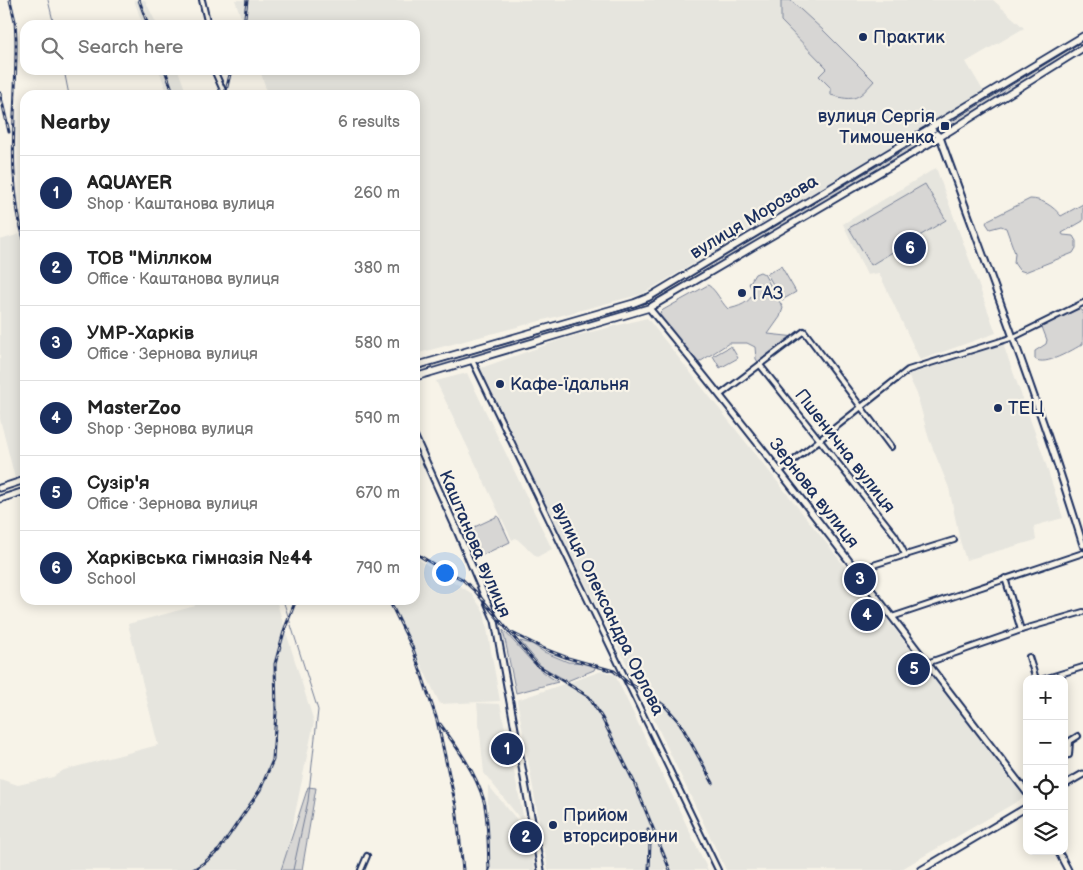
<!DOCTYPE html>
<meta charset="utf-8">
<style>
:root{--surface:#fff;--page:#f2f2f2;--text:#222;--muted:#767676;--line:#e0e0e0;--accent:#1b2f5e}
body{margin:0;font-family:"Balsamiq Sans",sans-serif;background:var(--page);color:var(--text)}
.controls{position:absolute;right:15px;bottom:15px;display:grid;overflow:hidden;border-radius:10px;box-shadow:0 2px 12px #0003}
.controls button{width:45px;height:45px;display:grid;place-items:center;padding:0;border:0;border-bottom:1px solid var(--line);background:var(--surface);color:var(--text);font:25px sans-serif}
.you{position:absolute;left:444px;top:572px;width:18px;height:18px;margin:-12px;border:4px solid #fff;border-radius:50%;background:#1a73e8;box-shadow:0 0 0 8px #1a73e833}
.badge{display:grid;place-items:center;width:32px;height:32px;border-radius:50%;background:var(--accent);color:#fff;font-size:16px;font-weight:700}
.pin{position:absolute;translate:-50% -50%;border:2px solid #fff;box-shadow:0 1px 5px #0006}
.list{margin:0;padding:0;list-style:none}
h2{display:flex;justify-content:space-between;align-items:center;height:65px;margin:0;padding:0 20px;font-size:21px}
h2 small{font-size:16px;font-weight:400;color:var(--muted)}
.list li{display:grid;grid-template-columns:32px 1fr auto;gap:15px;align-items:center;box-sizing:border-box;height:75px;padding:0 20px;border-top:1px solid var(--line)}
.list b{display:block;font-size:19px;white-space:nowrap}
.list p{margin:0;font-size:16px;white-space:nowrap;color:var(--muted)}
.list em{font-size:16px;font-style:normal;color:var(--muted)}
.icon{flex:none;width:28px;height:28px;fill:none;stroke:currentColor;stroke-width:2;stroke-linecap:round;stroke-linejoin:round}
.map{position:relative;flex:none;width:1083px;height:870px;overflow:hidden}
.search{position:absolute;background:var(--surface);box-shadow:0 2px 12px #0003;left:20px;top:20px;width:400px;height:55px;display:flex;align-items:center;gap:12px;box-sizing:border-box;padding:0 18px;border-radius:15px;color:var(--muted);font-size:19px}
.panel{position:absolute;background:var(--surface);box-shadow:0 2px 12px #0003;left:20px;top:90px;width:400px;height:515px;border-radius:15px}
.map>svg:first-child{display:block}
.built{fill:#e6e5de}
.green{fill:#d7d6d4;stroke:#798299}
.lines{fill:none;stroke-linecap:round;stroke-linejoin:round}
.stream{stroke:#727c95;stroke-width:1}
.minor-casing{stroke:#1b2f5e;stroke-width:8}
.tertiary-casing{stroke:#1b2f5e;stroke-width:9}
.secondary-casing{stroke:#1b2f5e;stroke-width:9}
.minor{stroke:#f7f3e8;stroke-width:4}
.tertiary{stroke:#f7f3e8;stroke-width:5}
.secondary{stroke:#f7f3e8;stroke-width:5.5}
.tram{stroke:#1b2f5e;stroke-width:1}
.rail-casing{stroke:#1b2f5e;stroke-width:3}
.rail{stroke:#f7f3e8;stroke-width:1;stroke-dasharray:4;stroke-linecap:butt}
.poi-dot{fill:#1b2f5e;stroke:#f7f3e8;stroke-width:2}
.labels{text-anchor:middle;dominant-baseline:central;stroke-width:4.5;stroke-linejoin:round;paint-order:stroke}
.poi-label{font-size:18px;fill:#1b2f5e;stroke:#f7f3e8;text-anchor:start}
.street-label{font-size:18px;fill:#1b2f5e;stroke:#f7f3e8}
</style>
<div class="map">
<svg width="1083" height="870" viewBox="0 0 1083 870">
<rect width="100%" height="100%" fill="#f7f3e8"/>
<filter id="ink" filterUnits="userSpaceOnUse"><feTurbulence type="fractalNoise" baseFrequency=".02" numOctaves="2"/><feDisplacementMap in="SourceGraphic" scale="10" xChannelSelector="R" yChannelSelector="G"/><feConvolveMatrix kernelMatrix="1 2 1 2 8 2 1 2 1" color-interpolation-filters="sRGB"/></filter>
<g filter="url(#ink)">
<g class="built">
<path d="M134,0H145L157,25H143Z"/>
<path d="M235,0H993L1024,28L966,62L984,92L642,294L415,354V95H268L260,70H415V25H244Z"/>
<path d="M159,70H178L187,95H168Z"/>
<path d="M936,168L996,333L920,360L879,273L867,275L843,224Z"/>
<path d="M20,234L25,248V474L15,478L0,419V240Z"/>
<path d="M647,318L882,613L1025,797L900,870H726L634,678L563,540L481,368L563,339Z"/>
<path d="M1003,344L1042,452L1063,518L1034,526L1036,540L966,560L960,541L949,488L929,439L917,394L908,375Z"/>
<path d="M467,373L552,549L537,557L516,538L512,540L436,381Z"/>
<path d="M415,557L471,593L484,612L500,701L440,704L390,600H415Z"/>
<path d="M194,600H276L314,722L284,867L280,870H0V779L18,785L53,777L64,770L158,745L128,624L195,606Z"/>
<path d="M602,671L615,675L708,870H548L517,700Z"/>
<path d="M477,703L500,704L525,825L484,773Z"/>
<path d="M488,785L528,833L535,870H487Z"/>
</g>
<g class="green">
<path d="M781,0H790L824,31L874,81C858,99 855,102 831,95V88L819,76L827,68L781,21Z"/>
<path d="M1083,39V47L950,129L947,123Z"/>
<path d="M926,136L929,141L652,305L634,312L633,306L651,299Z"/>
<path d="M925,184L946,220L871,265L849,228Z"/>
<path d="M1030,199C1042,199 1053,206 1061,216L1083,204V221L1062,233L1063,235L1073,236L1076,241V248L1073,253L1025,272L1019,270L1014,263L1015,253L1006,228L1001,226L990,229L986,223L988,220Z"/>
<path d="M781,266L796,292L782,300L767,274Z"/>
<path d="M760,272L764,274L783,308L780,317L768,334L796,337L760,365L756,359L755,347L747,343H729L695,365L656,317L663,310L708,285C717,291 720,301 728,309C738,307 750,303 754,292L749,284L755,274Z"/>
<path d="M628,307L630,313L515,346L513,340Z"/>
<path d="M1080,309L1083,311V344C1072,350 1045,367 1035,359V351L1046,344L1047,340L1042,327L1045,324L1071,311Z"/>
<path d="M510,340L512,347L415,374V369Z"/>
<path d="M731,346L738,358L720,368L713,356Z"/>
<path d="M498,516L510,542L478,557L466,531Z"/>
<path d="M503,630C523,650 532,667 558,682L516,693Z"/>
<path d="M520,641L532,644L544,652L568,662L590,663L596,665L594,670L567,681L541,666Z"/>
<path d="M308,787L316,788L302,870H281Z"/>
</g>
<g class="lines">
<g class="stream">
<path d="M48,0L54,25"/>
<path d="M64,70L69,95"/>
<path d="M283,600L318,710L308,801L293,870"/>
</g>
<g class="minor-casing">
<g id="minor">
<path d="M202,0L208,25"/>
<path d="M214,70L225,95"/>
<path d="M472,360L718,870"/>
<path d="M760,365L895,535L906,556"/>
<path d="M720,395L804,331L891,447"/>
<path d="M779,472L908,370L1014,337L1083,303"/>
<path d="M857,570L954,540"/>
<path d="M1005,578L1021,630"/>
<path d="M892,617L1083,553"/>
<path d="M1029,657L1036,679"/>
<path d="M927,663L1021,630L1083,612"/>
<path d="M1044,679L1083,667"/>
<path d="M1064,756L1069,755L1070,741L1078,736"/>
<path d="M361,870L367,856"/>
</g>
</g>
<g class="tertiary-casing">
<g id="tertiary">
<path d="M931,129L940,137C989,273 1041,407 1083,545"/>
<path d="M649,308C779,466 902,631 1027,793"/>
<path d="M415,437L455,526L495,621L541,870"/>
<path d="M1064,785L1083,774"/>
<path d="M1058,851L1068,870"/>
<path d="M921,870L1027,807"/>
</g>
</g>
<g class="secondary-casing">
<g id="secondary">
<path d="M415,366L634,303L649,297L1083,36"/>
<path d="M415,377L649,308L940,137L1083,48"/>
<path d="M0,488L25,480"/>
<path d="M0,499L25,491"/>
</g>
</g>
<use href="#minor" class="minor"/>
<use href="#tertiary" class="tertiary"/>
<use href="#secondary" class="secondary"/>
<g class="tram">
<path d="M415,370L646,303L939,129L1083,41"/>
<path d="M0,495L25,487"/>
</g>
<g class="rail-casing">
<g id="rail">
<path d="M10,0L15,21L16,38C17,106 5,176 25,243"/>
<path d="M139,0L148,25"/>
<path d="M244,25L247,0"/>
<path d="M165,70L174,95"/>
<path d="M0,93L9,132"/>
<path d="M225,95L231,70"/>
<path d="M415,553L433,564L462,579L476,592L537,665L589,697L602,718L634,782L670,870"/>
<path d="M389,600L413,649L437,720L456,806L463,870"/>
<path d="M510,632L547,650L568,658L614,671L628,683L646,692L666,707L680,723L713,783"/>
<path d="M440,724C457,747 476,773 484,801C489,823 488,848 489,870"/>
<path d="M648,830L650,842L649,870"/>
<path d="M193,870L204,863L219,850L260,790L273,760L276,712L275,664L285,628L296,600"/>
</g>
</g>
<use href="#rail" class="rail"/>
</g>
</g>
<g class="poi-dot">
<circle cx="863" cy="37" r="5"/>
<rect x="940" y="121" width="10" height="10" rx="2.5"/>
<circle cx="742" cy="293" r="5"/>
<circle cx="500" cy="384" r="5"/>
<circle cx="998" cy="408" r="5"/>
<circle cx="553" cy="825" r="5"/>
</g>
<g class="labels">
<g class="poi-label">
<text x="873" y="37">Практик</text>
<text x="935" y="116" text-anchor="end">вулиця Сергія<tspan x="935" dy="21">Тимошенка</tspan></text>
<text x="752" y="293">ГАЗ</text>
<text x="510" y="384">Кафе-їдальня</text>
<text x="1008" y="408">ТЕЦ</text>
<text x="563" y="815">Прийом<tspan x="563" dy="21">вторсировини</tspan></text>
</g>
<g class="street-label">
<text transform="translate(754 217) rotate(-31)">вулиця Морозова</text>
<text transform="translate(845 451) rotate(52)">Пшенична вулиця</text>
<text transform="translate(814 493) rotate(52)">Зернова вулиця</text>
<text transform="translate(475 544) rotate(67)">Каштанова вулиця</text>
<text transform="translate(608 609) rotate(64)">вулиця Олександра Орлова</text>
</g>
</g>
</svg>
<div class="controls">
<button>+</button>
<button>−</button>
<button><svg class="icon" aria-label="locate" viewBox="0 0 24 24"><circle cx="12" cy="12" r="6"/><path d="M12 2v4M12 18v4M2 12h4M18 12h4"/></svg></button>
<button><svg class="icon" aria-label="layers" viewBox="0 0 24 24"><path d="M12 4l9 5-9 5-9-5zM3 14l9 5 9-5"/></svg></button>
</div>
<div class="you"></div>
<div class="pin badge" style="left:507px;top:749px">1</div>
<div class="pin badge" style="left:526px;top:837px">2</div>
<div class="pin badge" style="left:860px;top:579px">3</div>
<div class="pin badge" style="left:867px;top:615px">4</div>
<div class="pin badge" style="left:914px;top:669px">5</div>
<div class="pin badge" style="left:910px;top:248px">6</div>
<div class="search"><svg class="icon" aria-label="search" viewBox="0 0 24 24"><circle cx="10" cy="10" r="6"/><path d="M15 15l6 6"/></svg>Search here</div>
<section class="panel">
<h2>Nearby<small>6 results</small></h2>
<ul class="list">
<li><span class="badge">1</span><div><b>AQUAYER</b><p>Shop · Каштанова вулиця</p></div><em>260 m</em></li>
<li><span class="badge">2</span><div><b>ТОВ &quot;Міллком</b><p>Office · Каштанова вулиця</p></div><em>380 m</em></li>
<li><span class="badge">3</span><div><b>УМР-Харків</b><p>Office · Зернова вулиця</p></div><em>580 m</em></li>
<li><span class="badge">4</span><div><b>MasterZoo</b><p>Shop · Зернова вулиця</p></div><em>590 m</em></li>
<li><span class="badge">5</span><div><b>Сузір'я</b><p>Office · Зернова вулиця</p></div><em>670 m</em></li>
<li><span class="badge">6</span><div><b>Харківська гімназія №44</b><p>School</p></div><em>790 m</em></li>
</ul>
</section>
</div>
